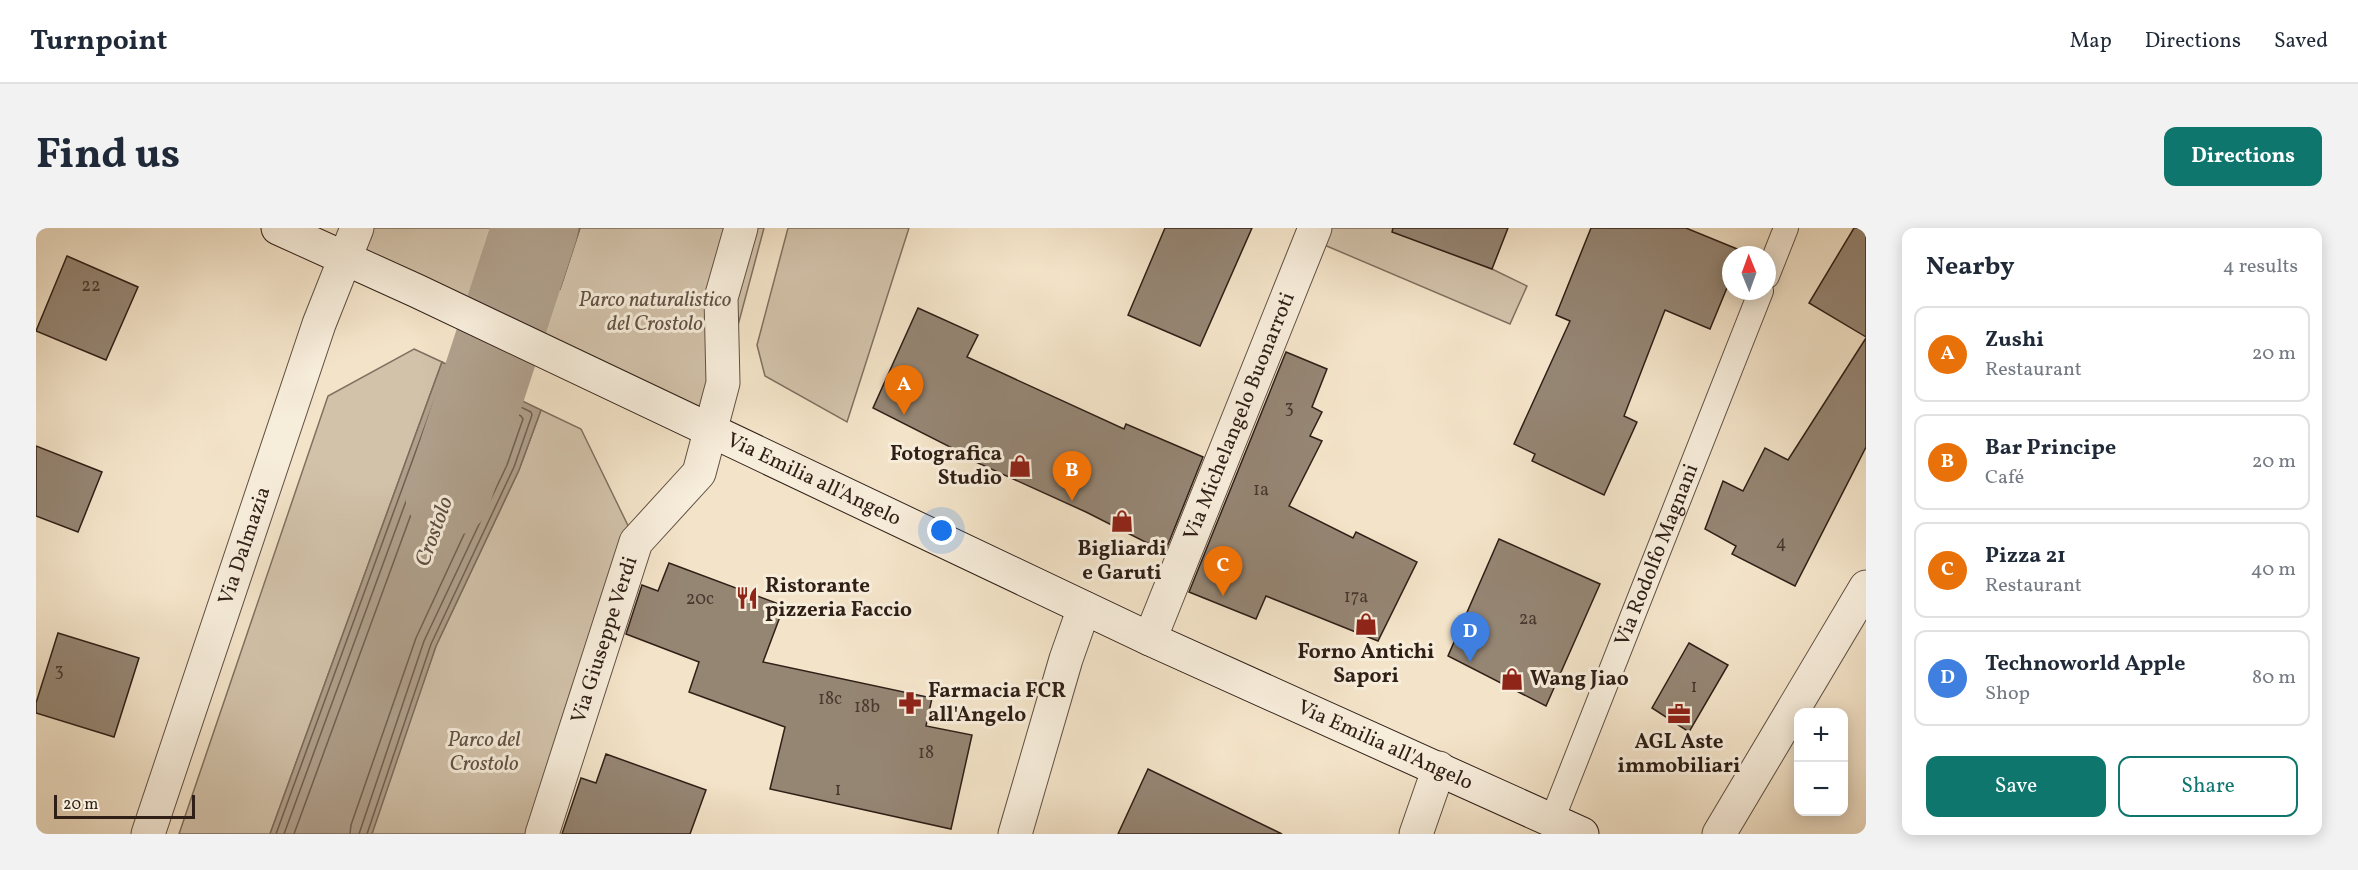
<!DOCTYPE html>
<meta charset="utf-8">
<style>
:root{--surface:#fff;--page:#f2f2f3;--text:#1f2937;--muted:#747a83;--line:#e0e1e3;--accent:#0f766e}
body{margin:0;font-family:Vollkorn,serif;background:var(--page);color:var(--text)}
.controls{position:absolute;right:18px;bottom:18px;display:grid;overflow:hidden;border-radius:12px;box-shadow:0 3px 15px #0003}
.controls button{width:54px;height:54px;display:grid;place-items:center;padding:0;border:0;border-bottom:2px solid var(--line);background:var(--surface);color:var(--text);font:30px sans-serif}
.compass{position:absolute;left:1686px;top:18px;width:54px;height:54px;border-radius:50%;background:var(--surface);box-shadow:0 3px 15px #0003;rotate:359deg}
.scale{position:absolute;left:18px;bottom:15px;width:141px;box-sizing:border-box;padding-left:6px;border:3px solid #2f1f17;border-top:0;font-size:16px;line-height:21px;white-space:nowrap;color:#2f1f17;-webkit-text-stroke:4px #f7eddb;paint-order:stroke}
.you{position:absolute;left:906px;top:303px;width:21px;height:21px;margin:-15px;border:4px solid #fff;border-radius:50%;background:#1a73e8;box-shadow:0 0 0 9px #1a73e833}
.badge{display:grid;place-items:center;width:39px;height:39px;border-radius:50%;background:var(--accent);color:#fff;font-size:20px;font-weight:700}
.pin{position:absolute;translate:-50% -50px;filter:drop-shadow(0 2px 3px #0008)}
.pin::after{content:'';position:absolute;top:32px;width:21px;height:18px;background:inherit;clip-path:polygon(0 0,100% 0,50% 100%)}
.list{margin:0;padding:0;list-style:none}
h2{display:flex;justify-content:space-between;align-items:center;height:78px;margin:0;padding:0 24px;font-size:26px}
h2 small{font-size:20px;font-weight:400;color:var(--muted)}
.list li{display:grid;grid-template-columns:39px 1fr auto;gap:18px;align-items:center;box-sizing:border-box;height:96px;margin:0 12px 12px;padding:0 12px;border:2px solid var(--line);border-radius:12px}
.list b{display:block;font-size:22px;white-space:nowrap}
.list p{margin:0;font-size:20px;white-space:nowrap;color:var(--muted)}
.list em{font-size:20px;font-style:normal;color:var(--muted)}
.actions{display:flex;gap:12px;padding:18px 24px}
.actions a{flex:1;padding:14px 0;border:2px solid var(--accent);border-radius:12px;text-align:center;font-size:21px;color:var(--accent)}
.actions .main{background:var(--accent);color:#fff}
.map{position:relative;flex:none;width:1830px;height:606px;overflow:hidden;border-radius:12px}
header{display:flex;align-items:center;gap:36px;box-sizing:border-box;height:84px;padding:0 30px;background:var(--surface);border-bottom:2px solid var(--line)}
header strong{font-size:28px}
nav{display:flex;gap:33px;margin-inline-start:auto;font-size:21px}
.intro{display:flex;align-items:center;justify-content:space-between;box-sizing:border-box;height:144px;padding:0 36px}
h1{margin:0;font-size:42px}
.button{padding:15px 27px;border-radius:12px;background:var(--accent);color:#fff;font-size:21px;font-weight:700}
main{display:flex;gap:36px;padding:0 36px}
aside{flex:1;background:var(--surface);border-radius:12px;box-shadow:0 3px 15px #0003}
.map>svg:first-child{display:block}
.green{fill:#d2c2aa;stroke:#807060;stroke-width:1.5}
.water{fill:#b0a08c;stroke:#7c6c5d;stroke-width:1.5}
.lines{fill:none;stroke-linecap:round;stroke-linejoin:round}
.shore{stroke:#706052;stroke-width:1.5}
.river{stroke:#b0a08c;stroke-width:86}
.building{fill:#958573;stroke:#2f1f17;stroke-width:1.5}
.service-casing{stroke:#605043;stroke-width:26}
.minor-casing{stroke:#605043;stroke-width:35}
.tertiary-casing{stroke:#605043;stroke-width:35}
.secondary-casing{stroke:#2f1f17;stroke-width:35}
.service{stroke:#f7eddb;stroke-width:24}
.minor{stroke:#f7eddb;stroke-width:33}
.tertiary{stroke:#f7eddb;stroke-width:33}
.secondary{stroke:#f7eddb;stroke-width:33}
.labels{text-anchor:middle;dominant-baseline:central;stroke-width:6;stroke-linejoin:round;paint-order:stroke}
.number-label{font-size:18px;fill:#48382e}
.park-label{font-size:21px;font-style:italic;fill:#605043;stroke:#f7eddb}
.street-label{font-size:21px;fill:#2f1f17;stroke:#f7eddb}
.poi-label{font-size:21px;font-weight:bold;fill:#2f1f17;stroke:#f7eddb}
.water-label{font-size:22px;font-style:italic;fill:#5c4c40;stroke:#f7eddb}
</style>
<header>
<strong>Turnpoint</strong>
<nav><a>Map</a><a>Directions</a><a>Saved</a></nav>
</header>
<div class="intro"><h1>Find us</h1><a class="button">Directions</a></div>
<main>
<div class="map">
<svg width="1830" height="606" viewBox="0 0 1830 606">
<rect width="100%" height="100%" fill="#f3e3c8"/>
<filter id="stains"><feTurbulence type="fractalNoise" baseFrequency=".00333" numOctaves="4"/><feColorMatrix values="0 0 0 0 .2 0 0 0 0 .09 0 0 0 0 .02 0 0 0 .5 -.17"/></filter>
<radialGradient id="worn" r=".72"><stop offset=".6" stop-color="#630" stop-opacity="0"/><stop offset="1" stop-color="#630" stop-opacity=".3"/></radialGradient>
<g class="green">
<path d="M321,0H475L466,33L524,61L544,0H728L674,202L310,30Z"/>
<path d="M752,0H873L811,194L729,148L721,117Z"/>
<path d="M1292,0H1386L1394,18L1456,41L1491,58L1474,96L1286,16Z"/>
<path d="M378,121L406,134L234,606H143L292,168Z"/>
<path d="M505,182L545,201L600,314L506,606H334L400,418L483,242Z"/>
</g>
<g class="water">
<path d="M475,0H544L524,61L466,33Z"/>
<path d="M406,134L505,182L483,242L400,418L336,606H234Z"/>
</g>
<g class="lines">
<g class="shore">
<path d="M480,0L474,30L519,52L521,50L537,0"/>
<path d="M487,0L483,26L514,41L517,39L529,0"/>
<path d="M497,0L493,21L509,29L511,27L520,0"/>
<path d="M240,606L408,146L412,144L495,184L496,187L478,239L395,416L331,606"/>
<path d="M248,606L413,156L416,154L485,188L487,191L471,237L388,413L323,606"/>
<path d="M258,606L418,169L421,167L474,192L476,196L462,233L380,410L315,597L314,606"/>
</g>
<path class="river" d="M412,266L499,0"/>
</g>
<g class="building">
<path d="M1129,0H1216L1164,118L1092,87Z"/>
<path d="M1357,0H1472L1456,41L1356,4Z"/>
<path d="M1555,0H1650L1706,23L1704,27H1695V50L1674,101L1629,82L1588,188L1601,194L1568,267L1496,233L1499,226L1478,216L1534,93L1520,87Z"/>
<path d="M1818,0H1830V109L1773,75Z"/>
<path d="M31,28L102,59L70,132L0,103Z"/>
<path d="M882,80L942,107L931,129L1088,201L1090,196L1167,229L1129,324L1050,284L933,231L934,229L837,180Z"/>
<path d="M1830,110V219L1759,358L1696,326L1700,318L1669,301L1687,253L1707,263L1729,220L1752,232Z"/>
<path d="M1250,124L1291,141L1276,179L1286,184L1274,208L1286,213L1253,278L1317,310L1320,304L1381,334L1342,413L1230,368L1220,391L1153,364Z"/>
<path d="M0,218L66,244L42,304L0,288Z"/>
<path d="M1463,311L1564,356L1510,478L1412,428Z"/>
<path d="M633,335L748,378L727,434L896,470L890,498L936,507L915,601L734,561L749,499L653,464L663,434L590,406L606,357L622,363Z"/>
<path d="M22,405L103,430L78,509L0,485V475Z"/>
<path d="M1653,415L1692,437L1653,504L1616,480Z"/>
<path d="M570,526L670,562L654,606H526L545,550L560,555Z"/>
<path d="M1112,541L1246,606H1082Z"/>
</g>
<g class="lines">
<g class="service-casing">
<g id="service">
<path d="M1731,48L1750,0"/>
<path id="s1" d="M1516,592L1725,63"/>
</g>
</g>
<g class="minor-casing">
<g id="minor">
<path id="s2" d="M1114,411L1279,0"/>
<path id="s3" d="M506,606L600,314L663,245L687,155L685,70L705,0"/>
<path d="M979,606L1030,431L1048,380"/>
<path d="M1380,606L1403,540"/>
<path d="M1683,606L1830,359"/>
</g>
</g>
<g class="tertiary-casing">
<g id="tertiary">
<path id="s4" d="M112,606L283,96L321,0"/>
</g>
</g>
<g class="secondary-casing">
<g id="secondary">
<path id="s5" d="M242,0L381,63L1114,411L1546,606"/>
</g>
</g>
<use href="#service" class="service"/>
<use href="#minor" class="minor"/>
<use href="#tertiary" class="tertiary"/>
<use href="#secondary" class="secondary"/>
</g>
<defs>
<g id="shop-bare" transform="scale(1.8)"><path d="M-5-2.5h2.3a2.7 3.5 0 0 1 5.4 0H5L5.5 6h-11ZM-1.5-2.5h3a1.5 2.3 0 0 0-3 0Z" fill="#8f2418" stroke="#f7eddb" stroke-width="2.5" paint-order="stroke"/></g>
<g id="restaurant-bare" transform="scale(1.8)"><path d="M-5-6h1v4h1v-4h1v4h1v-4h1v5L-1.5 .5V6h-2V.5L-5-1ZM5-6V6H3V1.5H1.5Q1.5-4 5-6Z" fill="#8f2418" stroke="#f7eddb" stroke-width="2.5" paint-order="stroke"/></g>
<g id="pharmacy-bare" transform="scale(1.8)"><path d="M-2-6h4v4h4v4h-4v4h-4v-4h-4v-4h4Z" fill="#8f2418" stroke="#f7eddb" stroke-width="2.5" paint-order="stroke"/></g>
<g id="office-bare" transform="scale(1.8)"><path d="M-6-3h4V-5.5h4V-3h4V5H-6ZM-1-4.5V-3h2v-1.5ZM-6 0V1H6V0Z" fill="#8f2418" stroke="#f7eddb" stroke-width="2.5" paint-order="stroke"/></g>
</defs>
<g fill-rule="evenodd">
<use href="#shop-bare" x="984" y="238"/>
<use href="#shop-bare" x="1086" y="293"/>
<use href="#restaurant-bare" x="711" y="370"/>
<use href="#shop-bare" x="1330" y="396"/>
<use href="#shop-bare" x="1476" y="451"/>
<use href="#pharmacy-bare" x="874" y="475"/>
<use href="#office-bare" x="1643" y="486"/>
</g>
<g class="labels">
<g class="number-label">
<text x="55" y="58">22</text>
<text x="1253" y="180">3</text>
<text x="1225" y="262">1a</text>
<text x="1745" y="315">4</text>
<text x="1320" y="369">17a</text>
<text x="664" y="371">20c</text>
<text x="1492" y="391">2a</text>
<text x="23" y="443">3</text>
<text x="1658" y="459">1</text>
<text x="794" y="471">18c</text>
<text x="831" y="479">18b</text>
<text x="890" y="525">18</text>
<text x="802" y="562">1</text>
</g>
<g class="park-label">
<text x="619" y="72">Parco naturalistico<tspan x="619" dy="24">del Crostolo</tspan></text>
<text x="448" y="512">Parco del<tspan x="448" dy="24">Crostolo</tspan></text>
</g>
<g class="street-label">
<text stroke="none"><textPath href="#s2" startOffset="240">Via Michelangelo Buonarroti</textPath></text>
<text stroke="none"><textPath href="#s5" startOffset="592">Via Emilia all'Angelo</textPath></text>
<text stroke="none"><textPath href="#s4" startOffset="304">Via Dalmazia</textPath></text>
<text stroke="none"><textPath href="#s1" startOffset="285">Via Rodolfo Magnani</textPath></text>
<text stroke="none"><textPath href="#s3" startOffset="204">Via Giuseppe Verdi</textPath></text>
<text stroke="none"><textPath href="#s5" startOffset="1222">Via Emilia all'Angelo</textPath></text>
</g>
<g class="poi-label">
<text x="966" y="226" text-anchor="end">Fotografica<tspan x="966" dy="24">Studio</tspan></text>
<text x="1086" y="321">Bigliardi<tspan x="1086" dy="24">e Garuti</tspan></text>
<text x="729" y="358" text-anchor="start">Ristorante<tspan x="729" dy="24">pizzeria Faccio</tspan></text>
<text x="1330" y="424">Forno Antichi<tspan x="1330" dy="24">Sapori</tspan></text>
<text x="1494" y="451" text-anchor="start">Wang Jiao</text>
<text x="892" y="463" text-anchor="start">Farmacia FCR<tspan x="892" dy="24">all'Angelo</tspan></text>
<text x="1643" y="514">AGL Aste<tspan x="1643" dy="24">immobiliari</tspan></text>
</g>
<g class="water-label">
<text transform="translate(399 304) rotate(-70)">Crostolo</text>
</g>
</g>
<rect width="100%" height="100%" filter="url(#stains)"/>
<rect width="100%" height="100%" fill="url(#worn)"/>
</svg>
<div class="controls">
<button>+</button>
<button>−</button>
</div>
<svg class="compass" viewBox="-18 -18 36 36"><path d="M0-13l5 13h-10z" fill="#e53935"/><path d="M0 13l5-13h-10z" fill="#747a83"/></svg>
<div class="scale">20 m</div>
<div class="you"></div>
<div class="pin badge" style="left:868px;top:187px;background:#e8710a">A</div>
<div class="pin badge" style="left:1036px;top:273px;background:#e8710a">B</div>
<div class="pin badge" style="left:1187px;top:368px;background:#e8710a">C</div>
<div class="pin badge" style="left:1434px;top:434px;background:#3f7fe0">D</div>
</div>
<aside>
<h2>Nearby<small>4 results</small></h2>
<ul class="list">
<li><span class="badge" style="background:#e8710a">A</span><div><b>Zushi</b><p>Restaurant</p></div><em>20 m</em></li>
<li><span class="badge" style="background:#e8710a">B</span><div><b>Bar Principe</b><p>Café</p></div><em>20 m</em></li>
<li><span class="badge" style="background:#e8710a">C</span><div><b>Pizza 21</b><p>Restaurant</p></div><em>40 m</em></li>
<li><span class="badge" style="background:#3f7fe0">D</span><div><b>Technoworld Apple</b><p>Shop</p></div><em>80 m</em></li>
</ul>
<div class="actions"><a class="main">Save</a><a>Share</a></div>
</aside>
</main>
